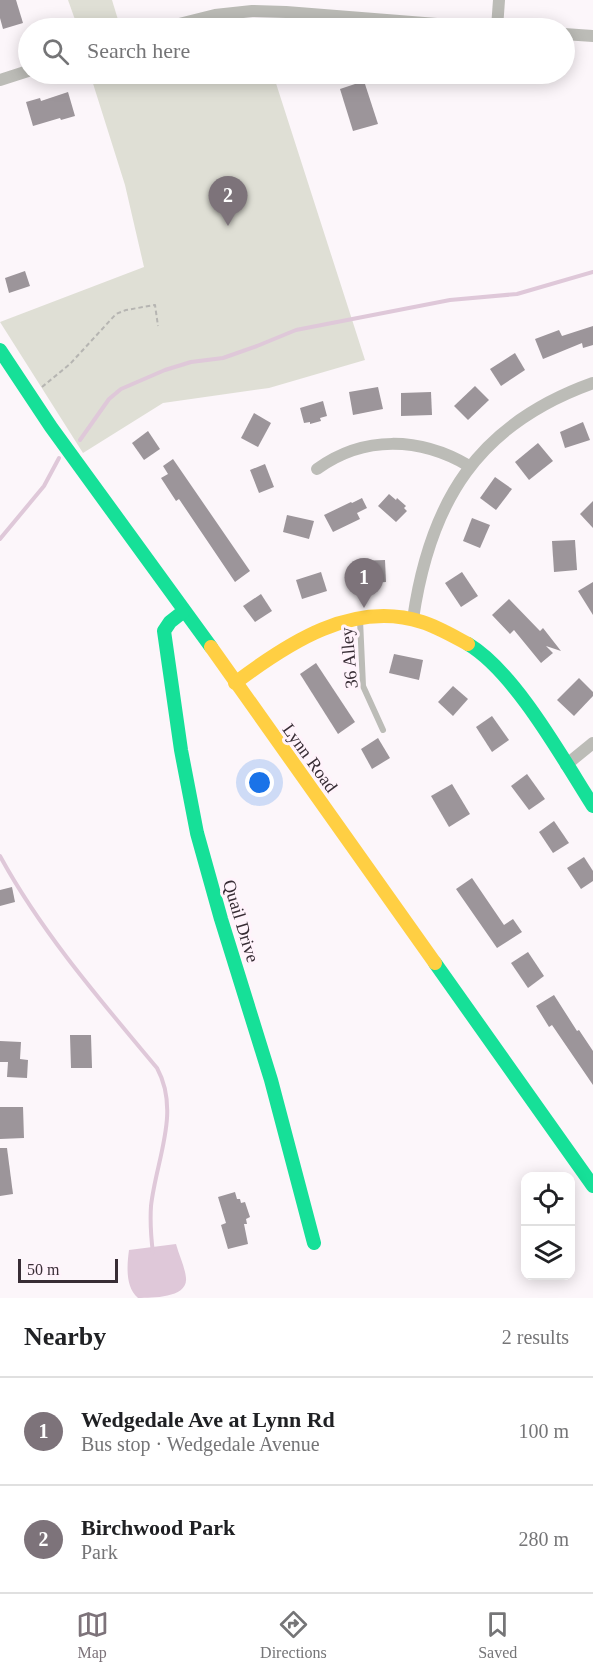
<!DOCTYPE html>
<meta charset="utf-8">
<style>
:root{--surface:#fff;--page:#f2f2f2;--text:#202124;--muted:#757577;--line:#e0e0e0;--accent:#7d737a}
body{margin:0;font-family:Georgia,serif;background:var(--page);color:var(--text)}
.controls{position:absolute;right:18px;bottom:18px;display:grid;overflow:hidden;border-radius:12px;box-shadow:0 3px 15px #0003}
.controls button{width:54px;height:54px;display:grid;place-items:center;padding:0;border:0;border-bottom:2px solid var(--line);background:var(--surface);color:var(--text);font:30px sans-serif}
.scale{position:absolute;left:18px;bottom:15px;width:100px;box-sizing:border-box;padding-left:6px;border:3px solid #382d35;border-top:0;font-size:16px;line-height:21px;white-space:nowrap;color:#382d35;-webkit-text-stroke:4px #fff3fb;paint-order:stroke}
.you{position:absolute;left:260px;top:783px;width:21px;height:21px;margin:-15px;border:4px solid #fff;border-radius:50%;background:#1a73e8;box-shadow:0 0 0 9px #1a73e833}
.badge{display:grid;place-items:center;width:39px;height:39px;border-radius:50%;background:var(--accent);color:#fff;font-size:20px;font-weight:700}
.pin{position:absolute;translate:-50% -50px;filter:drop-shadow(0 2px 3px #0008)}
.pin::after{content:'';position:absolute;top:32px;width:21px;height:18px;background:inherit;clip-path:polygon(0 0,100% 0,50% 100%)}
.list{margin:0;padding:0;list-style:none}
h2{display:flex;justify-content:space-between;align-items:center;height:78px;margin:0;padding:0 24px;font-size:26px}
h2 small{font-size:20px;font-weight:400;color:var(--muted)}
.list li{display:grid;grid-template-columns:39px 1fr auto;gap:18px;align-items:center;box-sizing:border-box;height:108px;padding:0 24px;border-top:2px solid var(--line)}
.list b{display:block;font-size:22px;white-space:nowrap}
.list p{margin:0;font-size:20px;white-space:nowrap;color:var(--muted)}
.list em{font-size:20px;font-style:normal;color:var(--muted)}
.icon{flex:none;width:33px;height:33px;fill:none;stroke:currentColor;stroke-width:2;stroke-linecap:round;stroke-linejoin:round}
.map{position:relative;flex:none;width:593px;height:1298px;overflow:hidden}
.search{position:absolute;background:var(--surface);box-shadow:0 3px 15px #0003;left:18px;right:18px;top:18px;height:66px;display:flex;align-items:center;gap:15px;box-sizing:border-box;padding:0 21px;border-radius:33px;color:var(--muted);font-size:22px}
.sheet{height:294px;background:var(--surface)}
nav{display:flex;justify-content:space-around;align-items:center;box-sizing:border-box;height:84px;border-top:2px solid var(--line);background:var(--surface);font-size:16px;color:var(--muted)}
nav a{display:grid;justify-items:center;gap:3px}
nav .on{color:var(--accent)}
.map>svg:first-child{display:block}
.green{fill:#dfdfd5}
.water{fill:#dfc8d9}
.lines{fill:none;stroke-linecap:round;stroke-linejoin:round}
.stream{stroke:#dfc8d9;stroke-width:4}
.building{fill:#9c959a}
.path{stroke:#b6b5b2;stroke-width:2;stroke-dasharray:4.5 3;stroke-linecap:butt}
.lane{stroke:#bcbcb7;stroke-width:6}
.street{stroke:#bcbcb7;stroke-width:12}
.fast{stroke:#16e098;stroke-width:14}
.slow{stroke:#ffcf43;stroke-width:14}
.labels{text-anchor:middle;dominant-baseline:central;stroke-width:6;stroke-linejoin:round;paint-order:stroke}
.street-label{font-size:18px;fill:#382d35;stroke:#fff3fb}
</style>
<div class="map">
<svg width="593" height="1298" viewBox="0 0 593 1298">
<rect width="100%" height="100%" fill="#fcf6fa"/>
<g class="green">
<path d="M68,0H112L119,23L97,28H78Z"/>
<path d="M90,74H273L365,360L269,388L163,403L83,453L0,322L144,267L125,185Z"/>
</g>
<path class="water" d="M176,1244C179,1255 185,1267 186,1278C188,1298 153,1298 138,1298C125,1287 127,1265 129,1250Z"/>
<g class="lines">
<g class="stream">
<path d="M80,440L109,399L121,389L165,370L191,362L223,358L257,346L296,330L450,300L517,294L593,272"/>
<path d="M0,539L44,486L59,458"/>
<path d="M0,856C42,933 101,1001 157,1068C181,1112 156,1160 151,1206C150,1221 151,1237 153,1253"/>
</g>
</g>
<g class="building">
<path d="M0,0H16L23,23L3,29L0,18Z"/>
<path d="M364,81L378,124L353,131L340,89Z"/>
<path d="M68,92L75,116L61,120L60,118L33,126L26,102L40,98L41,101Z"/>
<path d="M25,271L30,286L9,293L5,278Z"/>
<path d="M593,326V345L583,348L582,343L543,359L535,339L559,330L562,336Z"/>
<path d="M515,353L525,370L501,386L490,369Z"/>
<path d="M475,386L489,400L468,420L454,406Z"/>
<path d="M378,387L383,409L353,415L349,392Z"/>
<path d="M431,392L432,415L401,416V393Z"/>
<path d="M323,401L327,416L320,418L321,421L310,424V422L304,423L300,408Z"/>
<path d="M254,413L271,423L258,447L241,438Z"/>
<path d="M583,422L590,440L565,448L560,432Z"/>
<path d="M148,431L160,449L144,460L132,443Z"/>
<path d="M538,443L553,461L529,480L515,462Z"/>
<path d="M173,459L250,571L235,582L179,499L176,501L161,478L168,474L163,466Z"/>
<path d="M265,464L274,487L259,493L250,470Z"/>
<path d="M495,477L512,489L496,510L480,498Z"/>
<path d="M389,494L396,500L397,498L406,506L404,508L407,511L396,522L378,506Z"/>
<path d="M362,498L367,508L357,513L360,519L333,532L324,515L351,502L352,503Z"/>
<path d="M593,501V528L580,514Z"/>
<path d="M287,515L314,521L309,539L283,532Z"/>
<path d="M472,518L490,525L480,548L463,541Z"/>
<path d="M575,540L577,570L554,572L552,541Z"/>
<path d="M385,560L386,582L356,584L355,561Z"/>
<path d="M321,572L327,591L302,599L296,580Z"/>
<path d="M462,572L478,596L461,607L445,583Z"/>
<path d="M593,582V615L578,591Z"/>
<path d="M261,594L272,611L255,622L243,606Z"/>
<path d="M509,599L540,631L543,628L561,651L546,646L553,653L541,663L514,630L510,634L492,615Z"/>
<path d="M394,654L423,660L419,680L389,673Z"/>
<path d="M316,663L355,722L338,734L300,674Z"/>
<path d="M579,678L593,692V696L574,716L557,700Z"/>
<path d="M453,686L468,699L453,716L438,702Z"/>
<path d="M492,716L509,740L492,752L476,727Z"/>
<path d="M378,738L390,758L372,769L361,749Z"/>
<path d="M527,774L545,799L529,810L511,786Z"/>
<path d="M452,784L470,814L449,827L431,796Z"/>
<path d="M554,821L569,843L553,853L539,832Z"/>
<path d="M584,857L593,871V881L581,889L567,868Z"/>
<path d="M472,878L504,925L513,919L522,932L497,948L456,889Z"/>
<path d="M12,887L15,902L0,906V890Z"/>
<path d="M528,952L544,976L528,988L511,963Z"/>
<path d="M554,995L577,1031L579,1030L593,1051V1085L552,1025L549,1027L536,1006Z"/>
<path d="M70,1035H91L92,1068H71Z"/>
<path d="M0,1041L21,1042L20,1059L28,1060L27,1078L7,1077L8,1062H0Z"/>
<path d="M0,1107H23L24,1138L0,1139Z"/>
<path d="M0,1148H7L13,1194L0,1196Z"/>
<path d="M235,1192L237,1199H240L241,1203L245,1202L250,1217L246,1219L247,1224H244L248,1244L228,1249L221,1225L226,1223L218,1197Z"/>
</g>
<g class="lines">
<path class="path" d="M42,387L70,364L116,314L126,310L155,305L158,326"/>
<path class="lane" d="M360,620L363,686L383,730"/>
<g class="street">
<path d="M163,28L215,15L252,11L286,12L487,28"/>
<path d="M497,28L499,0"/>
<path d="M564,34L593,36"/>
<path d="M0,80L28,71"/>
<path d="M317,469C364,435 420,437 469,466"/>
<path d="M413,619C430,501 478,424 593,383"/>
<path d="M566,765L593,743"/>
</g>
<g class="fast">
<path d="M0,350L51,427L211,647"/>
<path d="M184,611L170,622L164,631L181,750L197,833L221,919L271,1080L314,1243"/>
<path d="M468,644C515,672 563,759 593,806"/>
<path d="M435,963L593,1186"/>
</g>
<g class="slow">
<path d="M211,647L435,963"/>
<path d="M235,683C288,643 353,600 422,622C438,627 453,636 468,644"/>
</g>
</g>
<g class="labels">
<g class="street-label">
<text transform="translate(349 658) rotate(-95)">36 Alley</text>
<text transform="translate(310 758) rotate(54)">Lynn Road</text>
<text transform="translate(241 921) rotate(73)">Quail Drive</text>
</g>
</g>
</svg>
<div class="controls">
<button><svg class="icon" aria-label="locate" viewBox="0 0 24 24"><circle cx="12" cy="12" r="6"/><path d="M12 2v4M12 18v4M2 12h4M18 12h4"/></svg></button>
<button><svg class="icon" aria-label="layers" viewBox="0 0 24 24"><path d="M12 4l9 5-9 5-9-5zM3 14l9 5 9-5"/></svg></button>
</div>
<div class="scale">50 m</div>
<div class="you"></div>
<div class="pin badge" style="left:364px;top:608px">1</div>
<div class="pin badge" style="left:228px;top:226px">2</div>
<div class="search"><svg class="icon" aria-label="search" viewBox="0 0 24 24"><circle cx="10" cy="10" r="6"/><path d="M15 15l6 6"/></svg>Search here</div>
</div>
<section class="sheet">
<h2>Nearby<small>2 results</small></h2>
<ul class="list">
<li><span class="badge">1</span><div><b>Wedgedale Ave at Lynn Rd</b><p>Bus stop · Wedgedale Avenue</p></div><em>100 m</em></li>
<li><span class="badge">2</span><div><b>Birchwood Park</b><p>Park</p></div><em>280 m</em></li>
</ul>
</section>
<nav>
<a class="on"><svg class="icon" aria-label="map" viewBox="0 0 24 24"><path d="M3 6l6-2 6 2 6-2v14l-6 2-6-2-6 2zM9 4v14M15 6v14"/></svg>Map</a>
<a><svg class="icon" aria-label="directions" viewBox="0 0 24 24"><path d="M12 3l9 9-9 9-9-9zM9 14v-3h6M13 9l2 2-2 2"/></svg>Directions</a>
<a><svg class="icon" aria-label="saved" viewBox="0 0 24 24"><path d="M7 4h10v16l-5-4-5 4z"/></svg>Saved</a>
</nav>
